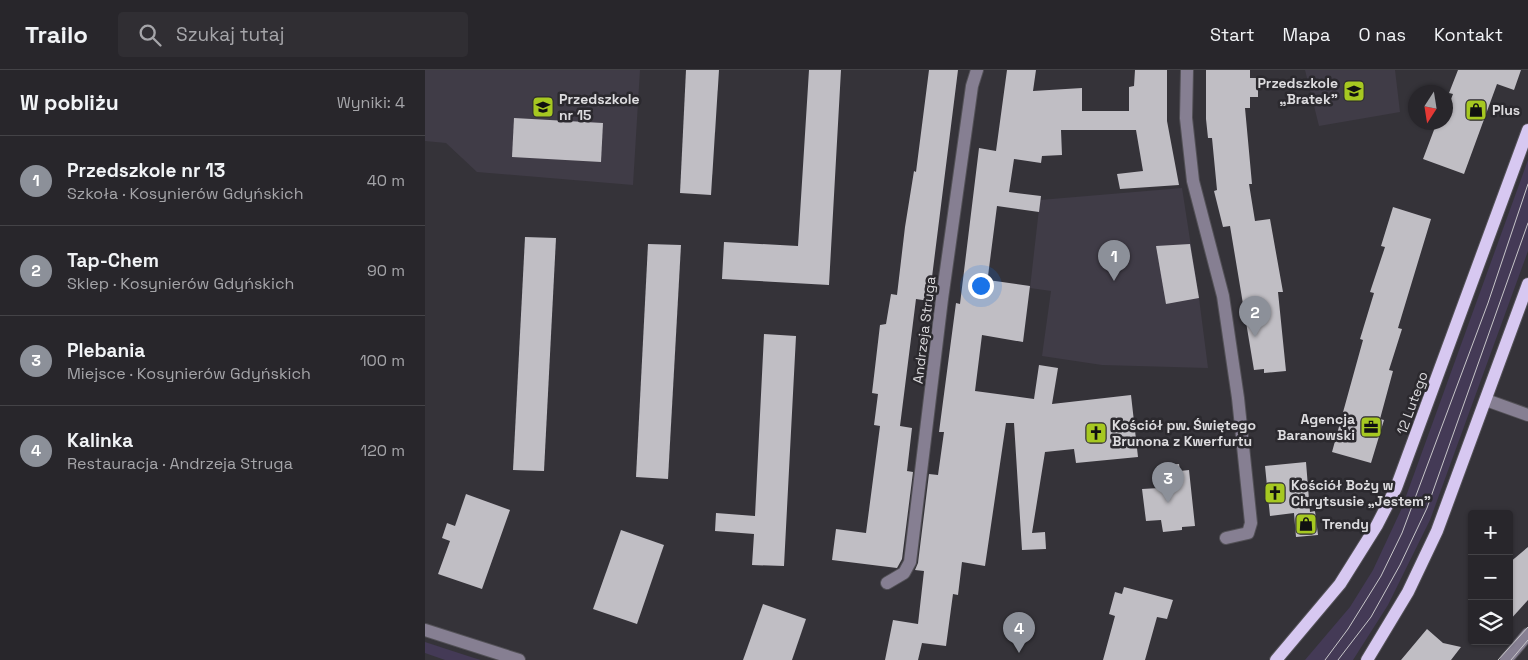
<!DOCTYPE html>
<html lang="pl">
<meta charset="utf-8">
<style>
:root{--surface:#28262b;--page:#302e33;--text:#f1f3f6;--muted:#a5a5a9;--line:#444347;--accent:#8c9099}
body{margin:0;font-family:"Space Grotesk",sans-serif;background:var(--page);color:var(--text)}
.controls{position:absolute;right:15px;bottom:15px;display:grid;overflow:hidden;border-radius:5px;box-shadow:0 1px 4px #0004}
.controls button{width:45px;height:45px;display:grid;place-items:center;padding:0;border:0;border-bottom:1px solid var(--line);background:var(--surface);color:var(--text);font:25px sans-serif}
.compass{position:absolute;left:983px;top:15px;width:45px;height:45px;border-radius:50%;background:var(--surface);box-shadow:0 1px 4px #0004;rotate:192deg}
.you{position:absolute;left:555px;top:215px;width:18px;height:18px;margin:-12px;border:4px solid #fff;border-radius:50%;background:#1a73e8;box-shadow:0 0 0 8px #1a73e833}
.badge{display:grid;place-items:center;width:32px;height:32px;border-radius:50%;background:var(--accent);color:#fff;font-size:16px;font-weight:700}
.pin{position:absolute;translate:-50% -41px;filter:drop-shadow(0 1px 2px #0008)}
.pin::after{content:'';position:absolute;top:26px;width:18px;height:15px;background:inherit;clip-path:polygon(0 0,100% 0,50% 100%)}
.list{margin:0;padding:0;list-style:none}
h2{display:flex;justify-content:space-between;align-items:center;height:65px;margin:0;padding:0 20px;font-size:21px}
h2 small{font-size:16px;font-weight:400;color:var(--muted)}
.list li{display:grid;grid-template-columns:32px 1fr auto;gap:15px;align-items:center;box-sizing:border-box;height:90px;padding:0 20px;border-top:1px solid var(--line)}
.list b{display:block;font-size:19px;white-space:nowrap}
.list p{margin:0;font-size:16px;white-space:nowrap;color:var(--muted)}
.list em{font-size:16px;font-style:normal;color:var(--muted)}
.icon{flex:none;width:28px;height:28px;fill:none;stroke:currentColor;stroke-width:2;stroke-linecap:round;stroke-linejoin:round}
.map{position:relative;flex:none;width:1103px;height:590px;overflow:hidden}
header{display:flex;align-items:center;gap:30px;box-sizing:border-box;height:70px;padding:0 25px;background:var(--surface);border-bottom:1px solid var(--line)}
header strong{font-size:24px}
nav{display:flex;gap:28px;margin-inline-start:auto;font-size:18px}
.search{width:350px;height:45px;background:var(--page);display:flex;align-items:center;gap:12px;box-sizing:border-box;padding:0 18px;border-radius:5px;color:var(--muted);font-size:19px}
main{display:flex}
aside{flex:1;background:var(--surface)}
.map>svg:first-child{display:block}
.built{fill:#403c47}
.green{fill:#443a56}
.building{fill:#c0bec4}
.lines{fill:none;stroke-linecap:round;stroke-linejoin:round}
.minor-casing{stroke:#535157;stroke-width:14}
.major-casing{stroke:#535157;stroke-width:14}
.minor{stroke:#867f92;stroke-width:12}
.major{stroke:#d7c8f1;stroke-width:12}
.tram{stroke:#c7c6c9;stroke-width:1}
.labels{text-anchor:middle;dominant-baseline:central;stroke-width:5;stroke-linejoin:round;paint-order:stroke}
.poi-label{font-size:14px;font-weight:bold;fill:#dcdbde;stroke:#2b292e;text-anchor:start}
.street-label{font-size:14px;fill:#dcdbde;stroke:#2b292e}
</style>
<header>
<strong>Trailo</strong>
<div class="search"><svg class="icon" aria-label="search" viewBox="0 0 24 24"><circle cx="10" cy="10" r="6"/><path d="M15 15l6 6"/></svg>Szukaj tutaj</div>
<nav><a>Start</a><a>Mapa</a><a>O nas</a><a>Kontakt</a></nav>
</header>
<main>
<aside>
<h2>W pobliżu<small>Wyniki: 4</small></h2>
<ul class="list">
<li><span class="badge">1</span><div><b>Przedszkole nr 13</b><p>Szkoła · Kosynierów Gdyńskich</p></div><em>40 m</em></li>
<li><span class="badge">2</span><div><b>Tap-Chem</b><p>Sklep · Kosynierów Gdyńskich</p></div><em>90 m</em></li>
<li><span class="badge">3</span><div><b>Plebania</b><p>Miejsce · Kosynierów Gdyńskich</p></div><em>100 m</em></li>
<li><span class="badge">4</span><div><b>Kalinka</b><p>Restauracja · Andrzeja Struga</p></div><em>120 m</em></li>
</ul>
</aside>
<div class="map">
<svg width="1103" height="590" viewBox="0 0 1103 590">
<rect width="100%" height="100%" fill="#353339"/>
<g class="built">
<path d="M0,0H215L208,115L52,102L21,73L0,71Z"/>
<path d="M880,0H970L975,42L894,56Z"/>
<path d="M757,118L774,228L783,298L677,295L617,286L626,221L605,218L615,130Z"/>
</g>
<g class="green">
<path d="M1103,90V181L1005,450L963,535L928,590H880L925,537L948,500L976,440Z"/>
<path d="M0,572L49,588L56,590H20L0,583Z"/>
</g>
<g class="building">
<path d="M261,0H294L286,125L255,123Z"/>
<path d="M384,0H416L404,215L297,209L299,172L373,176Z"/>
<path d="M504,0H533L504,231L491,229L475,356L487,358L482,401L488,402L477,489L472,498L407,490L411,459L441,463L455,356L449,355L453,324L447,323L455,255L461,254L466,224L472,225L480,157L489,101L491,102Z"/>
<path d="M582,0H611L608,21L657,18V41H704V17L709,16L710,0H742V51L754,115L695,119L692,104L718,101L711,60H636L637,85L617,86L616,93L589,89L584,122L616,126L614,142L572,136L563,206V210L605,216L598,272L557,265L550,321L609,329L614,295L633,298L627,334L706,325L713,387L651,393L649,379L620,382L607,463L620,462L621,479L597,480L589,353H581L560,496L537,492L533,525L528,524L521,576L497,573L493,590H460L468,550L493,554L499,501L490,500L493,493L504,404L513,405L519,362H514L531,233L535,234L554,78L571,81Z"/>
<path d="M781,0H825V8H833V27H825V38H820L827,114H824L830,151L845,149L858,222H853L861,301L839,303V299L829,300L805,156L798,157L789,121L792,120L787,68H783L781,49Z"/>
<path d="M1033,0H1096L1089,20L1072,14L1039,104L998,89L1012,52H1020V45L1028,24L1024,23Z"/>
<path d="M89,48L178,53L176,92L87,87Z"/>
<path d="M968,137L1006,149L973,258L977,259L964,300L968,301L955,349L959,350L946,393L907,382L938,270L935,269L949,223L945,222L960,177L956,176Z"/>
<path d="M100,167L131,168L119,401L88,400Z"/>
<path d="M223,174L256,175L243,409L211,407Z"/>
<path d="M765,174L774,228L741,234L731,176Z"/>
<path d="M339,264L371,266L359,496L327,495L329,464L290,461L291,443L330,446Z"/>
<path d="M881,392L885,442L890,441L893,465L871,467L869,443L845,446L840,396Z"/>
<path d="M754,394L755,401L764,400L770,456L757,457V460L738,462L736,450L721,451L717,419L734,418L732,396Z"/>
<path d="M41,424L85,440L57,519L13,504L25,471L17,468L22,453L30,456Z"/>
<path d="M196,460L239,475L212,554L168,539Z"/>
<path d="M1103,477V530L1084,551V493Z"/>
<path d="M699,517L748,530L742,549L732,547L720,590H678L690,546L684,544L690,522L697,524Z"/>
<path d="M338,534L381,549L367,590H318Z"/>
<path d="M1002,559L1018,573L1036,577L1026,590H976Z"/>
</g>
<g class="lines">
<g class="minor-casing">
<g id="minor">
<path d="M762,0L761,48L768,111L798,226L813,328L826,453L823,463L801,468"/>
<path d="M1061,330L1103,345"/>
<path d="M462,513L479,503L485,492L517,229L547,16L552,0"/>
<path d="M0,560L94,590"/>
<path d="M1081,590L1103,564"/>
</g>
</g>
<g class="major-casing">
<g id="major">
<path d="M851,590L915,514L952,455L971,418L1103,60"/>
<path d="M942,590L983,522L1012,461L1103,214"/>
</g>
</g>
<use href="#minor" class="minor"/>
<use href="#major" class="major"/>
<g class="tram">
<path d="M900,590L923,559L956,506L977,463L1063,233L1103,114"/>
<path d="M913,590L946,547L975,495L1002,438L1103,153"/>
<path d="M1073,590L1103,557"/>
<path d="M1086,590L1103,570"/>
</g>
</g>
<defs>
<g id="school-square" transform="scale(1.125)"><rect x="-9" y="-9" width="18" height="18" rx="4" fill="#a6c821" stroke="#2b292e"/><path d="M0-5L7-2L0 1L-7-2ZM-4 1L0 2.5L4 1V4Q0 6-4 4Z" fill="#111"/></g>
<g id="shop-square" transform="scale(1.125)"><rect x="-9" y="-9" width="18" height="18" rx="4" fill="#a6c821" stroke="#2b292e"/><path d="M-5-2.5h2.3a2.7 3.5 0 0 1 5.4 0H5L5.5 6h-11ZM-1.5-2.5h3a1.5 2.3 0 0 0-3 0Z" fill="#111"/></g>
<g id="office-square" transform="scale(1.125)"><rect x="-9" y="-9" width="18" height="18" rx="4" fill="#a6c821" stroke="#2b292e"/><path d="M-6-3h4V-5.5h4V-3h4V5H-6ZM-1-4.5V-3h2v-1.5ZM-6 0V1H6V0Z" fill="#111"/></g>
<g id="church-square" transform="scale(1.125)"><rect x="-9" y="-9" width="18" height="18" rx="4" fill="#a6c821" stroke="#2b292e"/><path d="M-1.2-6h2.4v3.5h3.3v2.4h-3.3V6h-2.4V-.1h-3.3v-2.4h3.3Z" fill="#111"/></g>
</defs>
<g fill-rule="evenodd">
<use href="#school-square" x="929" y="21"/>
<use href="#school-square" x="118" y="37"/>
<use href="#shop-square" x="1051" y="40"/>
<use href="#office-square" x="946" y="357"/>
<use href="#church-square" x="671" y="363"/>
<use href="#church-square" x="850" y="423"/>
<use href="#shop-square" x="881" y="454"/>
</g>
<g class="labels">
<g class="poi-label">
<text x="913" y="13" text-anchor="end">Przedszkole<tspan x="913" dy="16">„Bratek”</tspan></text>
<text x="134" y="29">Przedszkole<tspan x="134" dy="16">nr 15</tspan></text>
<text x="1067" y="40">Plus</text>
<text x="930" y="349" text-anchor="end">Agencja<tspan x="930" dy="16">Baranowski</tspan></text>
<text x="687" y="355">Kościół pw. Świętego<tspan x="687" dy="16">Brunona z Kwerfurtu</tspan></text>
<text x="866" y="415">Kościół Boży w<tspan x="866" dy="16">Chrytsusie „Jestem”</tspan></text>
<text x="897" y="454">Trendy</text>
</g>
<g class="street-label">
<text transform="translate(499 260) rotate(-83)">Andrzeja Struga</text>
<text transform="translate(987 333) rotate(-70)">12 Lutego</text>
</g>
</g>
</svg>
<div class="controls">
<button>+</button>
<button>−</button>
<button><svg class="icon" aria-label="layers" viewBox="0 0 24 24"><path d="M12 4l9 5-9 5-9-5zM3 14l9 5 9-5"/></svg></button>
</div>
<svg class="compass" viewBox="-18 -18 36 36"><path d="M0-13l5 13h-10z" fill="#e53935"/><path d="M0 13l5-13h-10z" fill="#a5a5a9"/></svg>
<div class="you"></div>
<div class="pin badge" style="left:689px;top:211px">1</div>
<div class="pin badge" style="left:830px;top:267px">2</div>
<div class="pin badge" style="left:743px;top:433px">3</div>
<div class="pin badge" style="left:594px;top:583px">4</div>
</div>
</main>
